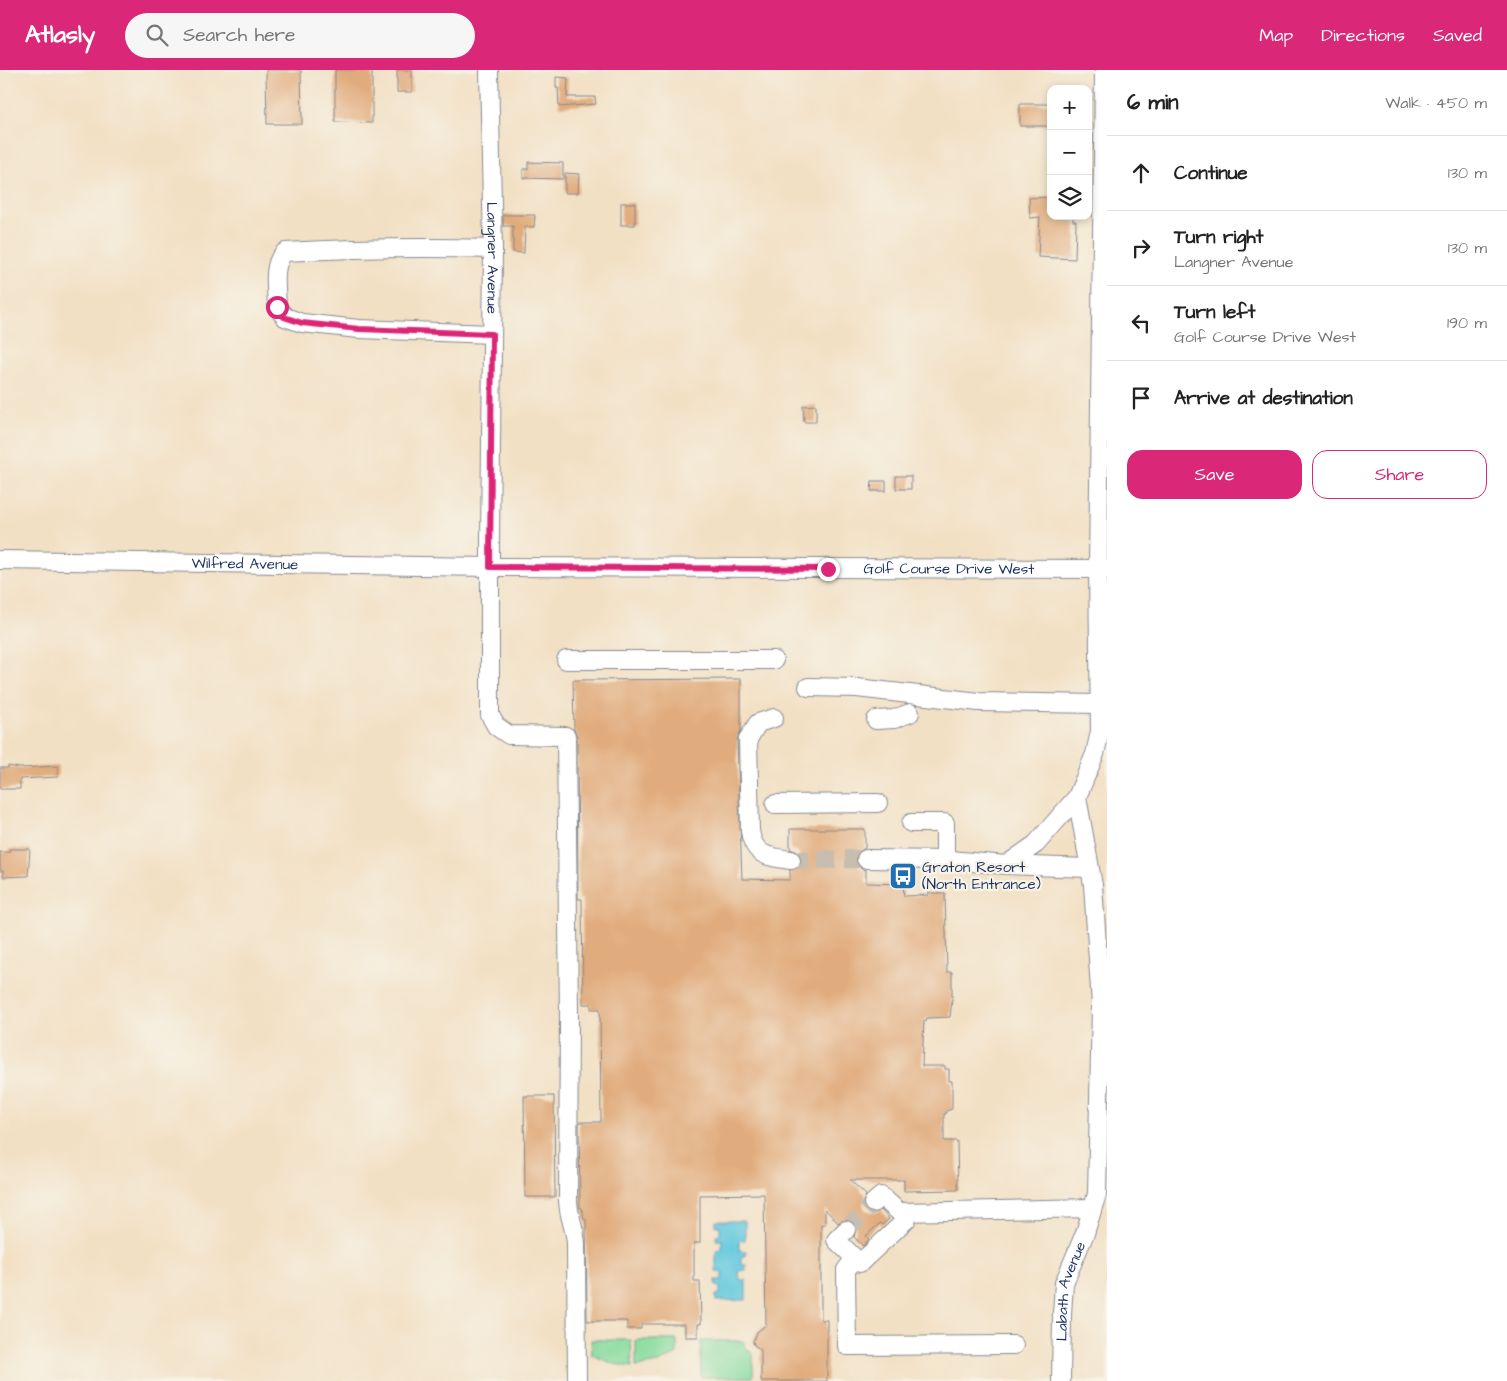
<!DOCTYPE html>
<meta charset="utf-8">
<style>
:root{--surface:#fff;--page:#f6f6f6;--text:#222;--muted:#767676;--line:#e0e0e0;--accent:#db2777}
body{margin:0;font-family:"Architects Daughter",sans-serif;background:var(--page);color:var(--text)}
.controls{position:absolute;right:15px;top:15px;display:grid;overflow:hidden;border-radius:10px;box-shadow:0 2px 8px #0003}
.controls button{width:45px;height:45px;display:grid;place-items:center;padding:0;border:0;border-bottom:1px solid var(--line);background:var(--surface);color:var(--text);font:25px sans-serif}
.stop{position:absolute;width:15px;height:15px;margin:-11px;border:4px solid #db2777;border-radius:50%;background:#fff}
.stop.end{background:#db2777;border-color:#fff;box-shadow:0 1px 5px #0008}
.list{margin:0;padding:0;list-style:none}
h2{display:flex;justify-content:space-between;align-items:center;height:65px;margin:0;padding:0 20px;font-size:21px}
h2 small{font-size:16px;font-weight:400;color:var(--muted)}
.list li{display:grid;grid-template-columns:32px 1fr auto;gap:15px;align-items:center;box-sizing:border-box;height:75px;padding:0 20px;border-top:1px solid var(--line)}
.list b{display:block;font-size:19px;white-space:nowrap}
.list p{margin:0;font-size:16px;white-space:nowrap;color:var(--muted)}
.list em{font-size:16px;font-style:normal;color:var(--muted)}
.actions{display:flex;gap:10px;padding:15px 20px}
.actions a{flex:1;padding:11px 0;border:1px solid var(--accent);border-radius:15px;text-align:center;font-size:18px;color:var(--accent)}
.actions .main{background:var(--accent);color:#fff}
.icon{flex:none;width:28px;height:28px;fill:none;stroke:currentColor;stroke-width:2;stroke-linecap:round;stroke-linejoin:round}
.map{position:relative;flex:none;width:1107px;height:1311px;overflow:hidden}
header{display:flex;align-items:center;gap:30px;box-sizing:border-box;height:70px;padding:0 25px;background:var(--accent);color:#fff}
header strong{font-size:24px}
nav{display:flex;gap:28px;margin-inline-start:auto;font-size:18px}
.search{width:350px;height:45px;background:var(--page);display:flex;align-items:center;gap:12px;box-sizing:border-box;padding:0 18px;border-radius:28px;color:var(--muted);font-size:19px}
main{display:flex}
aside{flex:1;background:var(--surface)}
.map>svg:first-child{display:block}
.green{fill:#86db9d;stroke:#50857e}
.water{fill:#61c8de;stroke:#3e7c9e}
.building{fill:#e1ac7d}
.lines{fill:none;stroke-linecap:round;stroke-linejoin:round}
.minor-tunnel{stroke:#c7bdb0;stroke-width:18;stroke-dasharray:18 9;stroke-linecap:butt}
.minor-casing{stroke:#868891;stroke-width:20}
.minor{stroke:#fff;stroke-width:18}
.route{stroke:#db2777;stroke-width:6}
.labels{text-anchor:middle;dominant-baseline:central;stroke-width:4.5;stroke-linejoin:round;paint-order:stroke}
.street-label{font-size:15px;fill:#1b2f5e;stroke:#f7f3e8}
.poi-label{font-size:15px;fill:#1b2f5e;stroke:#f7f3e8;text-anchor:start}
</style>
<header>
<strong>Atlasly</strong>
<div class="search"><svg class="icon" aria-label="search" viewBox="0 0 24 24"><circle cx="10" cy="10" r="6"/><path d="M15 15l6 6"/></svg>Search here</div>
<nav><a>Map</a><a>Directions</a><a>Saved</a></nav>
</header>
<main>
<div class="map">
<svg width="1107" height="1311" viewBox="0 0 1107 1311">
<rect width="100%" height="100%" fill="#f7f3e8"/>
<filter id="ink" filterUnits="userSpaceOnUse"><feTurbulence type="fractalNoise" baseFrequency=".02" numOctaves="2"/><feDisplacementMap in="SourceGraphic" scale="10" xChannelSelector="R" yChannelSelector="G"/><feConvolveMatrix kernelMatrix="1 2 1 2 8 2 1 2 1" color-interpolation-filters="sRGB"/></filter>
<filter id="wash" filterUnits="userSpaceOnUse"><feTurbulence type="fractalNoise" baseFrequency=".0096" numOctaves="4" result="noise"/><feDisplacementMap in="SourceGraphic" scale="20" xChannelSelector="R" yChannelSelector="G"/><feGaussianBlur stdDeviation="1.12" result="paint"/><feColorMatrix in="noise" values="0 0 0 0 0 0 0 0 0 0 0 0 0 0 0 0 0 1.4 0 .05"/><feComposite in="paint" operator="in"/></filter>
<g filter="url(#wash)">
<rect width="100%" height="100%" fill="#f2e0c4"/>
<g class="green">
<path d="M591,1270H631L632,1297L614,1294L592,1285Z"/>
<path d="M636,1270H677V1284L658,1293L636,1297Z"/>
<path d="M701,1271H743L746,1278L753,1284V1307H701Z"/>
</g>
<path class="water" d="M716,1151H745V1170H739V1180L746,1181V1186H741V1195H746V1200L739,1201L740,1210H746V1230L716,1231V1225L720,1224V1217L716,1216V1210H722V1201H716V1181L722,1180V1170H716V1166L720,1165V1156H716Z"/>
<g id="blocks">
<g class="building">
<path d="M266,0H301L302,54H267Z"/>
<path d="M335,0H372V53L335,52Z"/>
<rect x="397" y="0" width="15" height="22"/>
<path d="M556,7L568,8L567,27H595L596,34L559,37L558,18H556Z"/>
<rect x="1020" y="34" width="31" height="22"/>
<path d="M528,92L563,93V109L523,108V99H528Z"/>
<path d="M565,103L579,104L578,123H565Z"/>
<path d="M1051,127V146H1073V151H1076L1075,189L1038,187L1040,147L1030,148L1029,128Z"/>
<rect x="621" y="133" width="14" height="22"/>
<path d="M503,145H535L534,157H525L524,183L513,182V156H503Z"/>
<path d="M816,335V352H804L803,336Z"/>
<rect x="896" y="406" width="15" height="13"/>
<path d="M872,411H886V421H871Z"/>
<path d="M741,609V660L737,669L742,809L790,810V800L799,797L802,791L798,782L790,779V759H865V778L857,783L855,789L860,798L866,800V813L903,814L904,826L928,825V823H945L947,902H952V929L950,947L927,948L926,951H924L922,996H945V999H949V1011H952V1039L946,1041V1044H944V1071H957L958,1120L904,1121V1110H850L866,1125L863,1135L865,1140L875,1143L881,1140L889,1149L882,1155L880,1153L866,1166L869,1169L863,1176L854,1167L856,1158L853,1152L844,1150L838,1153L825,1139V1154H821V1250H827V1311H761V1280L754,1275L753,1271L757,1262L766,1255L764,1124L700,1125V1173H694V1211H700L701,1254H698V1267H685V1254H641V1259H627V1251H587L586,1149H584L582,1138H580L579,1052H601L600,939H591V934H583L582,829H578L577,666L574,659L573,610Z"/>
<path d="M8,696L20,698L58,696V707L20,709V719H0V698H8Z"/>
<path d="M9,779H30L28,806L3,807V801H0V782H9Z"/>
<path d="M524,1026H554L555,1127H525Z"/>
</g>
</g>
</g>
<g filter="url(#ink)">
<use href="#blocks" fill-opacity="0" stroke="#868891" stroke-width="1"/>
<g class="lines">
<g class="minor-tunnel">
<path d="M791,790L866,789"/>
<path d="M846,1160L873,1133"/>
</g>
<g class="minor-casing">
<g id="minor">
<path id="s1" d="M489,0L493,179L490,471V645L496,656L509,665L566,666L569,946L568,1130C568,1145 575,1158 576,1173L577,1311"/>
<path d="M492,264L359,259L302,253L285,247L277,237C277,221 271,194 285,182C354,178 423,177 493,179"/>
<path id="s2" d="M0,490L490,497L1107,499"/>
<path d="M566,590H774"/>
<path d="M808,617L857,618L979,632L1100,634"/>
<path d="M774,648L758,653L748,669L750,761C754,786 768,787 791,790"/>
<path d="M876,650L894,649L910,643"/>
<path d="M775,734L878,733"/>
<path d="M911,753H945V790"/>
<path d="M866,789L950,790L1006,795L1089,798"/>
<path d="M1006,795L1036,774L1077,727"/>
<path d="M900,1142L1092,1138"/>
<path d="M846,1160L836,1170L860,1193L907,1149L881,1126L873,1133"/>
<path d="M855,1188L846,1200L847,1276L1014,1275"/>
<path id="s3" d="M1061,1311L1062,1244L1064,1213L1085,1163L1097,1124L1101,935L1093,815L1077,727L1095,684L1100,661L1098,499L1104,0"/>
</g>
</g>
<use href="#minor" class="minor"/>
</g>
</g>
<g class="lines" filter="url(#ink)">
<path class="route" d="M277,237L284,247L302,253L359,259L492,264L490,497L828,499"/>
</g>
<defs>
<g id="bus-square" transform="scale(1.4375)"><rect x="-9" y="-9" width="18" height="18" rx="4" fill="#1f6fb2" stroke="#f7f3e8"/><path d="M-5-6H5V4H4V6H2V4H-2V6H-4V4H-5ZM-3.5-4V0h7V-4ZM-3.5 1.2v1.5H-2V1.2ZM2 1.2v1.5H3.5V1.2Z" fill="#fff"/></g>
</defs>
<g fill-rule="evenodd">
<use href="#bus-square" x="903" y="806"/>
</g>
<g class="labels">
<g class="street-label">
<text stroke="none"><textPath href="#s1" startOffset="188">Langner Avenue</textPath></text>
<text stroke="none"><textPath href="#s2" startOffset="245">Wilfred Avenue</textPath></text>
<text stroke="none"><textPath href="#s2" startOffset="949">Golf Course Drive West</textPath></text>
<text stroke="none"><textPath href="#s3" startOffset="91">Labath Avenue</textPath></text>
</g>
<g class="poi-label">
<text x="922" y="797">Graton Resort<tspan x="922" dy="17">(North Entrance)</tspan></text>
</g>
</g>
</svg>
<div class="controls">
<button>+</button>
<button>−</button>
<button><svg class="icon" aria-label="layers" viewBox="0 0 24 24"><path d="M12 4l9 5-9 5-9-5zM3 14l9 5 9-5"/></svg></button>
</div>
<div class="stop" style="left:277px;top:237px"></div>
<div class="stop end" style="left:828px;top:499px"></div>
</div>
<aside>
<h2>6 min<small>Walk · 450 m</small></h2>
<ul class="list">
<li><svg class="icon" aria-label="ahead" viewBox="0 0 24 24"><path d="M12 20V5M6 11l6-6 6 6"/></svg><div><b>Continue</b></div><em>130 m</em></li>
<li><svg class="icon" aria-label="right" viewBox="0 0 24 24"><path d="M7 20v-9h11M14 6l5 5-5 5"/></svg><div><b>Turn right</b><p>Langner Avenue</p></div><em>130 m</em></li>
<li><svg class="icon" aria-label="left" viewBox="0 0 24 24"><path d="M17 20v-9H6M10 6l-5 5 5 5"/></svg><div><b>Turn left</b><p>Golf Course Drive West</p></div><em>190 m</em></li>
<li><svg class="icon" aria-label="arrive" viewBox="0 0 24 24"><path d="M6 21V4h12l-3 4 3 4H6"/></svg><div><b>Arrive at destination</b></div></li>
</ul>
<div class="actions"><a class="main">Save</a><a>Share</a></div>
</aside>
</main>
